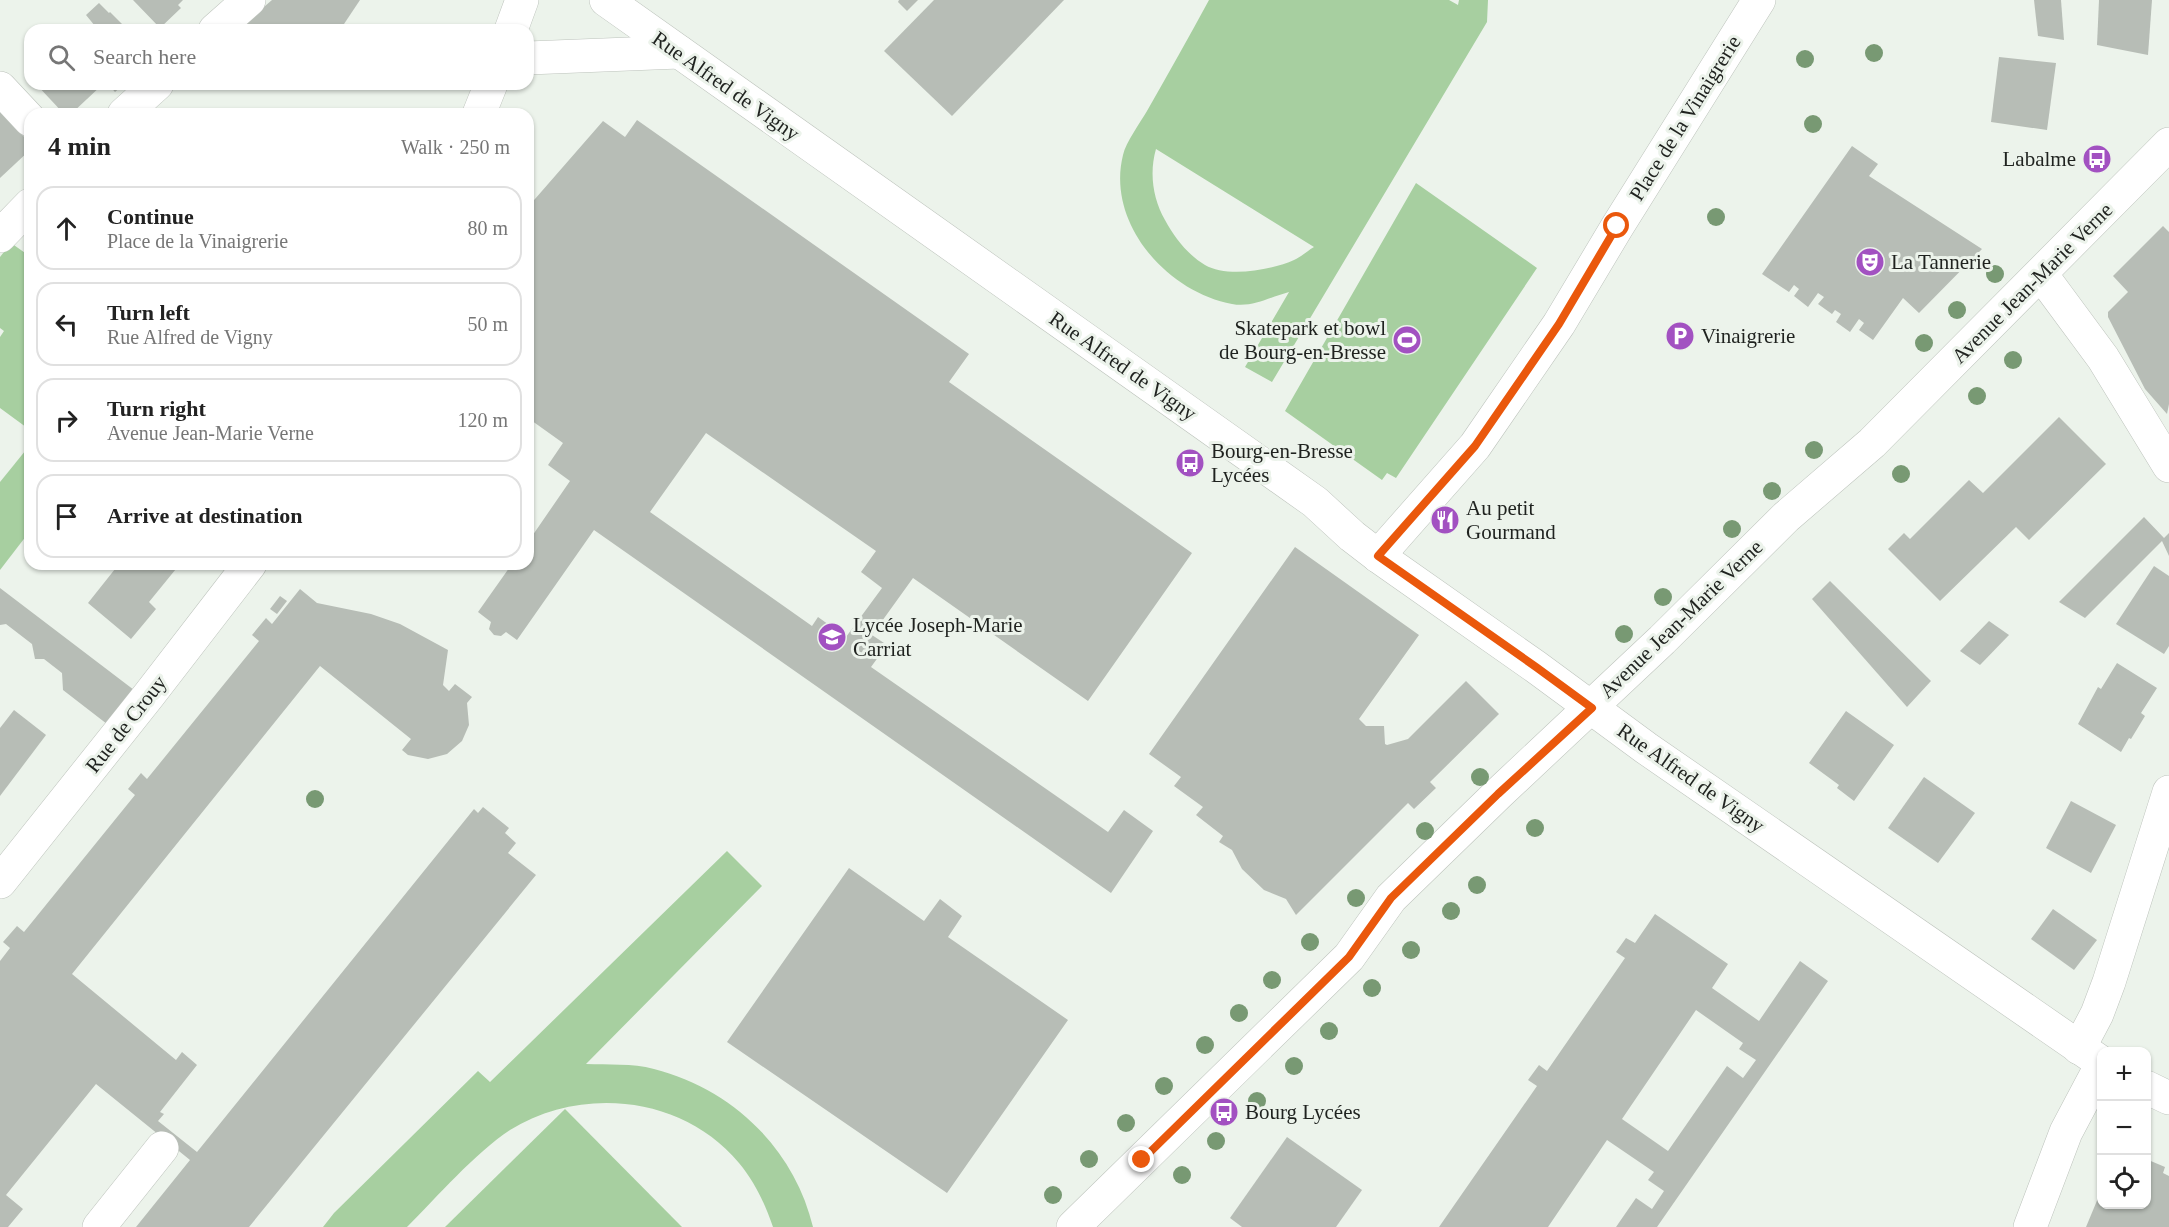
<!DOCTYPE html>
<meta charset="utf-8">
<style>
:root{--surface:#fff;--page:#f6f6f6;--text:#222;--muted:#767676;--line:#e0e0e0}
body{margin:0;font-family:Georgia,serif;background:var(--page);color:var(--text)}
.controls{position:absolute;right:18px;bottom:18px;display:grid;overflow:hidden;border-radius:12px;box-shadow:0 2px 4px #0004}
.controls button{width:54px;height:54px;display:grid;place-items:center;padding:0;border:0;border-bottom:2px solid var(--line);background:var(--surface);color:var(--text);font:30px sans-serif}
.stop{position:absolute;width:18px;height:18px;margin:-14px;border:4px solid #ea580c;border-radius:50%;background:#fff}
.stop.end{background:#ea580c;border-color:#fff;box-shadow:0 2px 6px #0008}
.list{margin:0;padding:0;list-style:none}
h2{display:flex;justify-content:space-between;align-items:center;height:78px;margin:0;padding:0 24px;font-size:26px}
h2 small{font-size:20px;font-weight:400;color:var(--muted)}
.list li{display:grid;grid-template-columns:39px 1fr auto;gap:18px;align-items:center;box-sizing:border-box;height:84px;margin:0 12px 12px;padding:0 12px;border:2px solid var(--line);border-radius:18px}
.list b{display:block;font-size:22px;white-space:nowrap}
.list p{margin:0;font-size:20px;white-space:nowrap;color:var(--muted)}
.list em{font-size:20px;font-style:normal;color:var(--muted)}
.icon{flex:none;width:33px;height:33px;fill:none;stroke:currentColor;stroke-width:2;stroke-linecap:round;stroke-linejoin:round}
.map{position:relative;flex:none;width:2169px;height:1227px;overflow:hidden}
.search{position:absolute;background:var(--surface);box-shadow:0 2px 4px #0004;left:24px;top:24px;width:510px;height:66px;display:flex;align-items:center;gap:15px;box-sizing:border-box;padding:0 21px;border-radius:18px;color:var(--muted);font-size:22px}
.panel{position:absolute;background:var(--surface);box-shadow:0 2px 4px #0004;left:24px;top:108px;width:510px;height:462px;border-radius:18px}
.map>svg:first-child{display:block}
.green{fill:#a7cfa0;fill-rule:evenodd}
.building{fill:#b7bdb6;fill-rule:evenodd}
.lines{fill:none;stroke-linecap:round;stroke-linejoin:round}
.minor-casing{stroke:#bdc3bc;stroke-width:34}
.minor{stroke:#fff;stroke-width:33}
.tree{fill:#789973}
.route{stroke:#ea580c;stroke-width:8}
.labels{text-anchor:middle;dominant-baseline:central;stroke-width:6;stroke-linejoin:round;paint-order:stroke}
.street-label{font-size:21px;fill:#1f221f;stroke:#ecf3eb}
.poi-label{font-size:21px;fill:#1f221f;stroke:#ecf3eb;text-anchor:start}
</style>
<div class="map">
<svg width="2169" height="1227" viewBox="0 0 2169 1227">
<rect width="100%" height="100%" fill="#ecf3eb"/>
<g class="green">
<path d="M1209,0H1449L1458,5L1459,0H1488L1487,22L1272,382L1245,367L1289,292C1270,297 1252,308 1232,304C1167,292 1106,223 1123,155C1126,142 1140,123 1147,111C1168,74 1189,37 1209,0ZM1156,149L1314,247C1307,251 1301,257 1294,260C1272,270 1227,278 1205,265C1188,255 1174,237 1165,220C1153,199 1149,173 1156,149Z"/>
<path d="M1416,183L1537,268L1396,478L1387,473L1382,480L1285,411Z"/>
<path d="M11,243L28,255L30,253V430L0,408V337L4,331L0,328V257Z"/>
<path d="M30,445V531L0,570V482Z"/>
<path d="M727,851L762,886L586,1064C608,1065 632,1063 654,1069C732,1089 794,1148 813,1227H773C765,1204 755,1182 739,1163C684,1096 582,1085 510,1130C475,1153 437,1197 407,1227H323L334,1213L478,1071L490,1082Z"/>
<path d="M565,1109L682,1227H445Z"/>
</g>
<g class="building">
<path d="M133,0H183L178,5L181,8L160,28Z"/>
<path d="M272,0H360L340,30H237Z"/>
<path d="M899,0H918L907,11L898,2Z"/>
<path d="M934,0H1064L952,116L884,51Z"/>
<path d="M2034,0H2061L2064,40L2038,36Z"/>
<path d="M2099,0H2152L2148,55L2097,45Z"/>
<path d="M99,3L109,13L110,12L128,30H91L95,26L86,15Z"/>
<path d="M1999,57L2056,63L2047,130L1991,122Z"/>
<path d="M36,84H101L102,85L71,114H64Z"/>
<path d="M108,84H124L115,92Z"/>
<path d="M0,112L30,143V150L0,178Z"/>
<path d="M637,120L969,354L949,382L1192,553L1088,701L913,578L872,635L887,645L871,667L1108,832L1124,810L1153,831L1111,893L594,530L517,640L506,632L501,636L494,635L489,629L491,622L478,612L512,564H528V542L570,481L548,465L563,443L528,418V207L603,121L625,137ZM706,433L876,551L861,572L882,588L846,637L818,617L812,626L650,512Z"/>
<path d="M1852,146L1878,164L1869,176L1982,249L1919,313L1903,298L1873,340L1859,330L1864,323L1859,319L1850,332L1836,322L1841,314L1835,310L1832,314L1818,304L1824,297L1818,293L1808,307L1794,296L1799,289L1794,285L1789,292L1762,274Z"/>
<path d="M2163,226L2169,232V404L2167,414L2145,389L2108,317V312L2128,292L2113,276Z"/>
<path d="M2059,417L2106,464L2029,540L2016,527L1940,601L1888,549L1904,533L1910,539L1969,480L1983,493Z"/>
<path d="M2144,517L2164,538L2169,533V556L2162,541L2085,618L2059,602Z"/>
<path d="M1295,547L1419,635L1359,719L1366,726H1384L1385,744L1387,745L1408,739L1466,681L1499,714L1430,782L1436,788L1414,809L1408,803L1296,915L1286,899L1264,890L1242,869L1232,850L1219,842L1223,836L1196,815L1203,807L1174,786L1181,777L1149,754Z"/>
<path d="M119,564H180L149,602L156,609L131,639L88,603Z"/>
<path d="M2154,566L2169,576V646L2164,654L2116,624Z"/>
<path d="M1830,581L1931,681L1907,707L1812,599Z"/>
<path d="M0,588L134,690L107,724L63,690L62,673L44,659H35L32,644L6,624L0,625Z"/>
<path d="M300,589L317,603L371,614L400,624L448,650L443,685L449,691L455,684L472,697L467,703L469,725L462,741L447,754L428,759L408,755L402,750L411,739L320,666L72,974L176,1060L182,1052L197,1065L160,1112L164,1114L158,1121L197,1152L474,809L478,813L483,807L509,828L505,833L516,843L508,853L536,875L249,1227H136L190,1160L96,1084L6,1195L23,1209L8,1227H0V961L10,948L3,942L17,926L24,932L135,795L128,789L141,773L147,779L259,641L252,635L266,618L272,624Z"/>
<path d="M280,596L287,601L277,614L270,609Z"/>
<path d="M1989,621L2009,635L1980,665L1960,651Z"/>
<path d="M2117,663L2157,688L2141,713L2145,716L2131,739L2129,738L2121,752L2078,724L2098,687L2101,689Z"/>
<path d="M14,710L46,735L0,796V728Z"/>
<path d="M1846,711L1894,745L1854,801L1837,788L1839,785L1809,763Z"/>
<path d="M1924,777L1975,813L1938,863L1888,828Z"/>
<path d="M2071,801L2116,825L2091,873L2046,848Z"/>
<path d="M849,868L924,921L940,899L962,916L948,937L1068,1020L947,1193L727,1042Z"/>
<path d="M2053,909L2097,940L2074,970L2031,939Z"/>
<path d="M1655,914L1728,964L1712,988L1759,1021L1800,961L1828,981L1657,1227H1616L1636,1198L1652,1209L1664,1191L1648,1180L1654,1172L1607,1140L1548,1227H1439L1537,1086L1528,1080L1539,1065L1547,1071L1625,958L1616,952L1626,938L1635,943ZM1696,1010L1743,1043L1739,1049L1756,1060L1743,1078L1727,1066L1668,1151L1622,1119Z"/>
<path d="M1287,1137L1362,1190L1336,1227H1242L1230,1218Z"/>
<path d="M2146,1159L2165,1167L2163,1173L2169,1176V1227H2086L2101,1191L2102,1204H2146Z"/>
</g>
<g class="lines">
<g class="minor-casing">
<g id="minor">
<path d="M606,0L1315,502L1352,536L1378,556L1536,667L1646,748L2102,1063"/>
<path d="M215,30L249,0"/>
<path d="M511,30L522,0"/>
<path d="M528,58L679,52"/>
<path d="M0,88L30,120"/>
<path d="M124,114L157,84"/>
<path d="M479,114L491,84"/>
<path d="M0,236L30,205"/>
<path d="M2041,274L2103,358L2169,466"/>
<path d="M1378,556L1475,446L1559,324L1617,227L1759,0"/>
<path d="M0,882L149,695L250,564"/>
<path d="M2079,1048L2097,1014L2109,982L2169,792"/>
<path d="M2146,1087L2169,1098"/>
<path d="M99,1227L162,1148"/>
<path d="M1073,1227L1349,957L1391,898L1498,794L1662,640L1786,517L1872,443L2169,144"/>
<path d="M2030,1227L2066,1132L2102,1064"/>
</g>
</g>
<use href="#minor" class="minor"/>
</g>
<g class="tree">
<circle cx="1874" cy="53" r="9"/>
<circle cx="1805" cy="59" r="9"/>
<circle cx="1813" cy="124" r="9"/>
<circle cx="1716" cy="217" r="9"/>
<circle cx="1995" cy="274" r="9"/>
<circle cx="1957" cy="310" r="9"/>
<circle cx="1924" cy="343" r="9"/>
<circle cx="2013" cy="360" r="9"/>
<circle cx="1977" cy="396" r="9"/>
<circle cx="1814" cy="450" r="9"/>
<circle cx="1901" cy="474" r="9"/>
<circle cx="1772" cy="491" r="9"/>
<circle cx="1732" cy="529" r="9"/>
<circle cx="1663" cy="597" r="9"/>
<circle cx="1624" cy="634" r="9"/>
<circle cx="1480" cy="777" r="9"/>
<circle cx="315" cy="799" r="9"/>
<circle cx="1535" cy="828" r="9"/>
<circle cx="1425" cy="831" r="9"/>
<circle cx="1477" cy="885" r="9"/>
<circle cx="1356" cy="898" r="9"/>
<circle cx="1451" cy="911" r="9"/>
<circle cx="1310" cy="942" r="9"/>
<circle cx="1411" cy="950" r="9"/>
<circle cx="1272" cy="980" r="9"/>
<circle cx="1372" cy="988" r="9"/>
<circle cx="1239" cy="1013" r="9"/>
<circle cx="1329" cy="1031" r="9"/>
<circle cx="1205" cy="1045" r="9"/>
<circle cx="1294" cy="1066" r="9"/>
<circle cx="1164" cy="1086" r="9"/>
<circle cx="1257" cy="1101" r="9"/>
<circle cx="1126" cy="1123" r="9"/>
<circle cx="1216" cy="1141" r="9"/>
<circle cx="1089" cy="1159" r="9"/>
<circle cx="1182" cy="1175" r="9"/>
<circle cx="1053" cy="1195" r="9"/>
</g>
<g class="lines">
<path class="route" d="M1142,1160L1349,957L1391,898L1498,794L1592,708L1536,667L1378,556L1475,446L1559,324L1617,226"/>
</g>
<defs>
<g id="bus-disc" transform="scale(1.5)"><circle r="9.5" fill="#a251c1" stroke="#ecf3eb"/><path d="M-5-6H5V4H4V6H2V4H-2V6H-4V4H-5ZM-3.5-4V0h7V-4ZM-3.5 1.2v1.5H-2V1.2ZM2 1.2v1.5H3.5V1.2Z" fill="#fff"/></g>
<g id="theatre-disc" transform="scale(1.5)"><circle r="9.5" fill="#a251c1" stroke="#ecf3eb"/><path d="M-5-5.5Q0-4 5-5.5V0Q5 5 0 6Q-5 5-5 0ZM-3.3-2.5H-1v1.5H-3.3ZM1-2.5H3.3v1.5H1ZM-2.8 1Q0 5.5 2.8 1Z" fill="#fff"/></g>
<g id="parking-disc" transform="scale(1.5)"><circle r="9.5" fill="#a251c1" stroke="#ecf3eb"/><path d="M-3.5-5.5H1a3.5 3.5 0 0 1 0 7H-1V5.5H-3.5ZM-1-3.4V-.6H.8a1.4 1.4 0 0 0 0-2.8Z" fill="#fff"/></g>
<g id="stadium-disc" transform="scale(1.5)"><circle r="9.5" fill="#a251c1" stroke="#ecf3eb"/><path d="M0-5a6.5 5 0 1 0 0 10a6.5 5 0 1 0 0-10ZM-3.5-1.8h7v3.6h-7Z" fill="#fff"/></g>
<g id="restaurant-disc" transform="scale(1.5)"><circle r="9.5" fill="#a251c1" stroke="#ecf3eb"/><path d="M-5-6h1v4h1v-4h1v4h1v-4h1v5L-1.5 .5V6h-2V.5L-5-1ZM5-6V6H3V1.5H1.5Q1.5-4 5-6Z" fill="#fff"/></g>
<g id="school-disc" transform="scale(1.5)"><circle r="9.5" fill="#a251c1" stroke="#ecf3eb"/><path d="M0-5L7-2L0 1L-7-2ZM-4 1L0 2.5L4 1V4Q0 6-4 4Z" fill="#fff"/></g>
</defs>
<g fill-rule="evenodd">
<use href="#bus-disc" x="2097" y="159"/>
<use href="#theatre-disc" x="1870" y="262"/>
<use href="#parking-disc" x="1680" y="336"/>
<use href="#stadium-disc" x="1407" y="340"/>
<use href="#bus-disc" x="1190" y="463"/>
<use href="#restaurant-disc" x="1445" y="520"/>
<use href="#school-disc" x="832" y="637"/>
<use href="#bus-disc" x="1224" y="1112"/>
</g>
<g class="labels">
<g class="street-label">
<text transform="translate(726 86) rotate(35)">Rue Alfred de Vigny</text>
<text transform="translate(1685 118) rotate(-58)">Place de la Vinaigrerie</text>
<text transform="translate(2032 283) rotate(-45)">Avenue Jean-Marie Verne</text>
<text transform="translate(1123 366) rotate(35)">Rue Alfred de Vigny</text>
<text transform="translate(1681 619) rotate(-44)">Avenue Jean-Marie Verne</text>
<text transform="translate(126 724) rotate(-52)">Rue de Crouy</text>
<text transform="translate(1691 778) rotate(35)">Rue Alfred de Vigny</text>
</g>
<g class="poi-label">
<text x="2076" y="159" text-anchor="end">Labalme</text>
<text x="1891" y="262">La Tannerie</text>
<text x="1386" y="328" text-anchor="end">Skatepark et bowl<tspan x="1386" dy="24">de Bourg-en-Bresse</tspan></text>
<text x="1701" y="336">Vinaigrerie</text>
<text x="1211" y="451">Bourg-en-Bresse<tspan x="1211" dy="24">Lycées</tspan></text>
<text x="1466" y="508">Au petit<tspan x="1466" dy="24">Gourmand</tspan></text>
<text x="853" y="625">Lycée Joseph-Marie<tspan x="853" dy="24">Carriat</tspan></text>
<text x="1245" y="1112">Bourg Lycées</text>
</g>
</g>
</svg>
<div class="controls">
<button>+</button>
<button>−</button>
<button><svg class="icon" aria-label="locate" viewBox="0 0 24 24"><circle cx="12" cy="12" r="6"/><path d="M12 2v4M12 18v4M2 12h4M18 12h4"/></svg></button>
</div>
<div class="stop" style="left:1617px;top:226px"></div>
<div class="stop end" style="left:1142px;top:1160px"></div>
<div class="search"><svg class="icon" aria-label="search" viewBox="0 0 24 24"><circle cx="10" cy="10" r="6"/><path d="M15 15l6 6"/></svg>Search here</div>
<section class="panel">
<h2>4 min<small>Walk · 250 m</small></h2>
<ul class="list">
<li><svg class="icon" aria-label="ahead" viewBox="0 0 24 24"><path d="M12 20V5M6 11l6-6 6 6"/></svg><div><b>Continue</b><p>Place de la Vinaigrerie</p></div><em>80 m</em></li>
<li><svg class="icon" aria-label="left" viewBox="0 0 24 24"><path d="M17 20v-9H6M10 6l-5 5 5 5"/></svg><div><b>Turn left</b><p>Rue Alfred de Vigny</p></div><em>50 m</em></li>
<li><svg class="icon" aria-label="right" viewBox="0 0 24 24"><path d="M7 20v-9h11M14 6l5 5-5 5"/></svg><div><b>Turn right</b><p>Avenue Jean-Marie Verne</p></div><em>120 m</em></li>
<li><svg class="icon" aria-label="arrive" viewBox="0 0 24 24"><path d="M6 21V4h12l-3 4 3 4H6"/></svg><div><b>Arrive at destination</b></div></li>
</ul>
</section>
</div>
